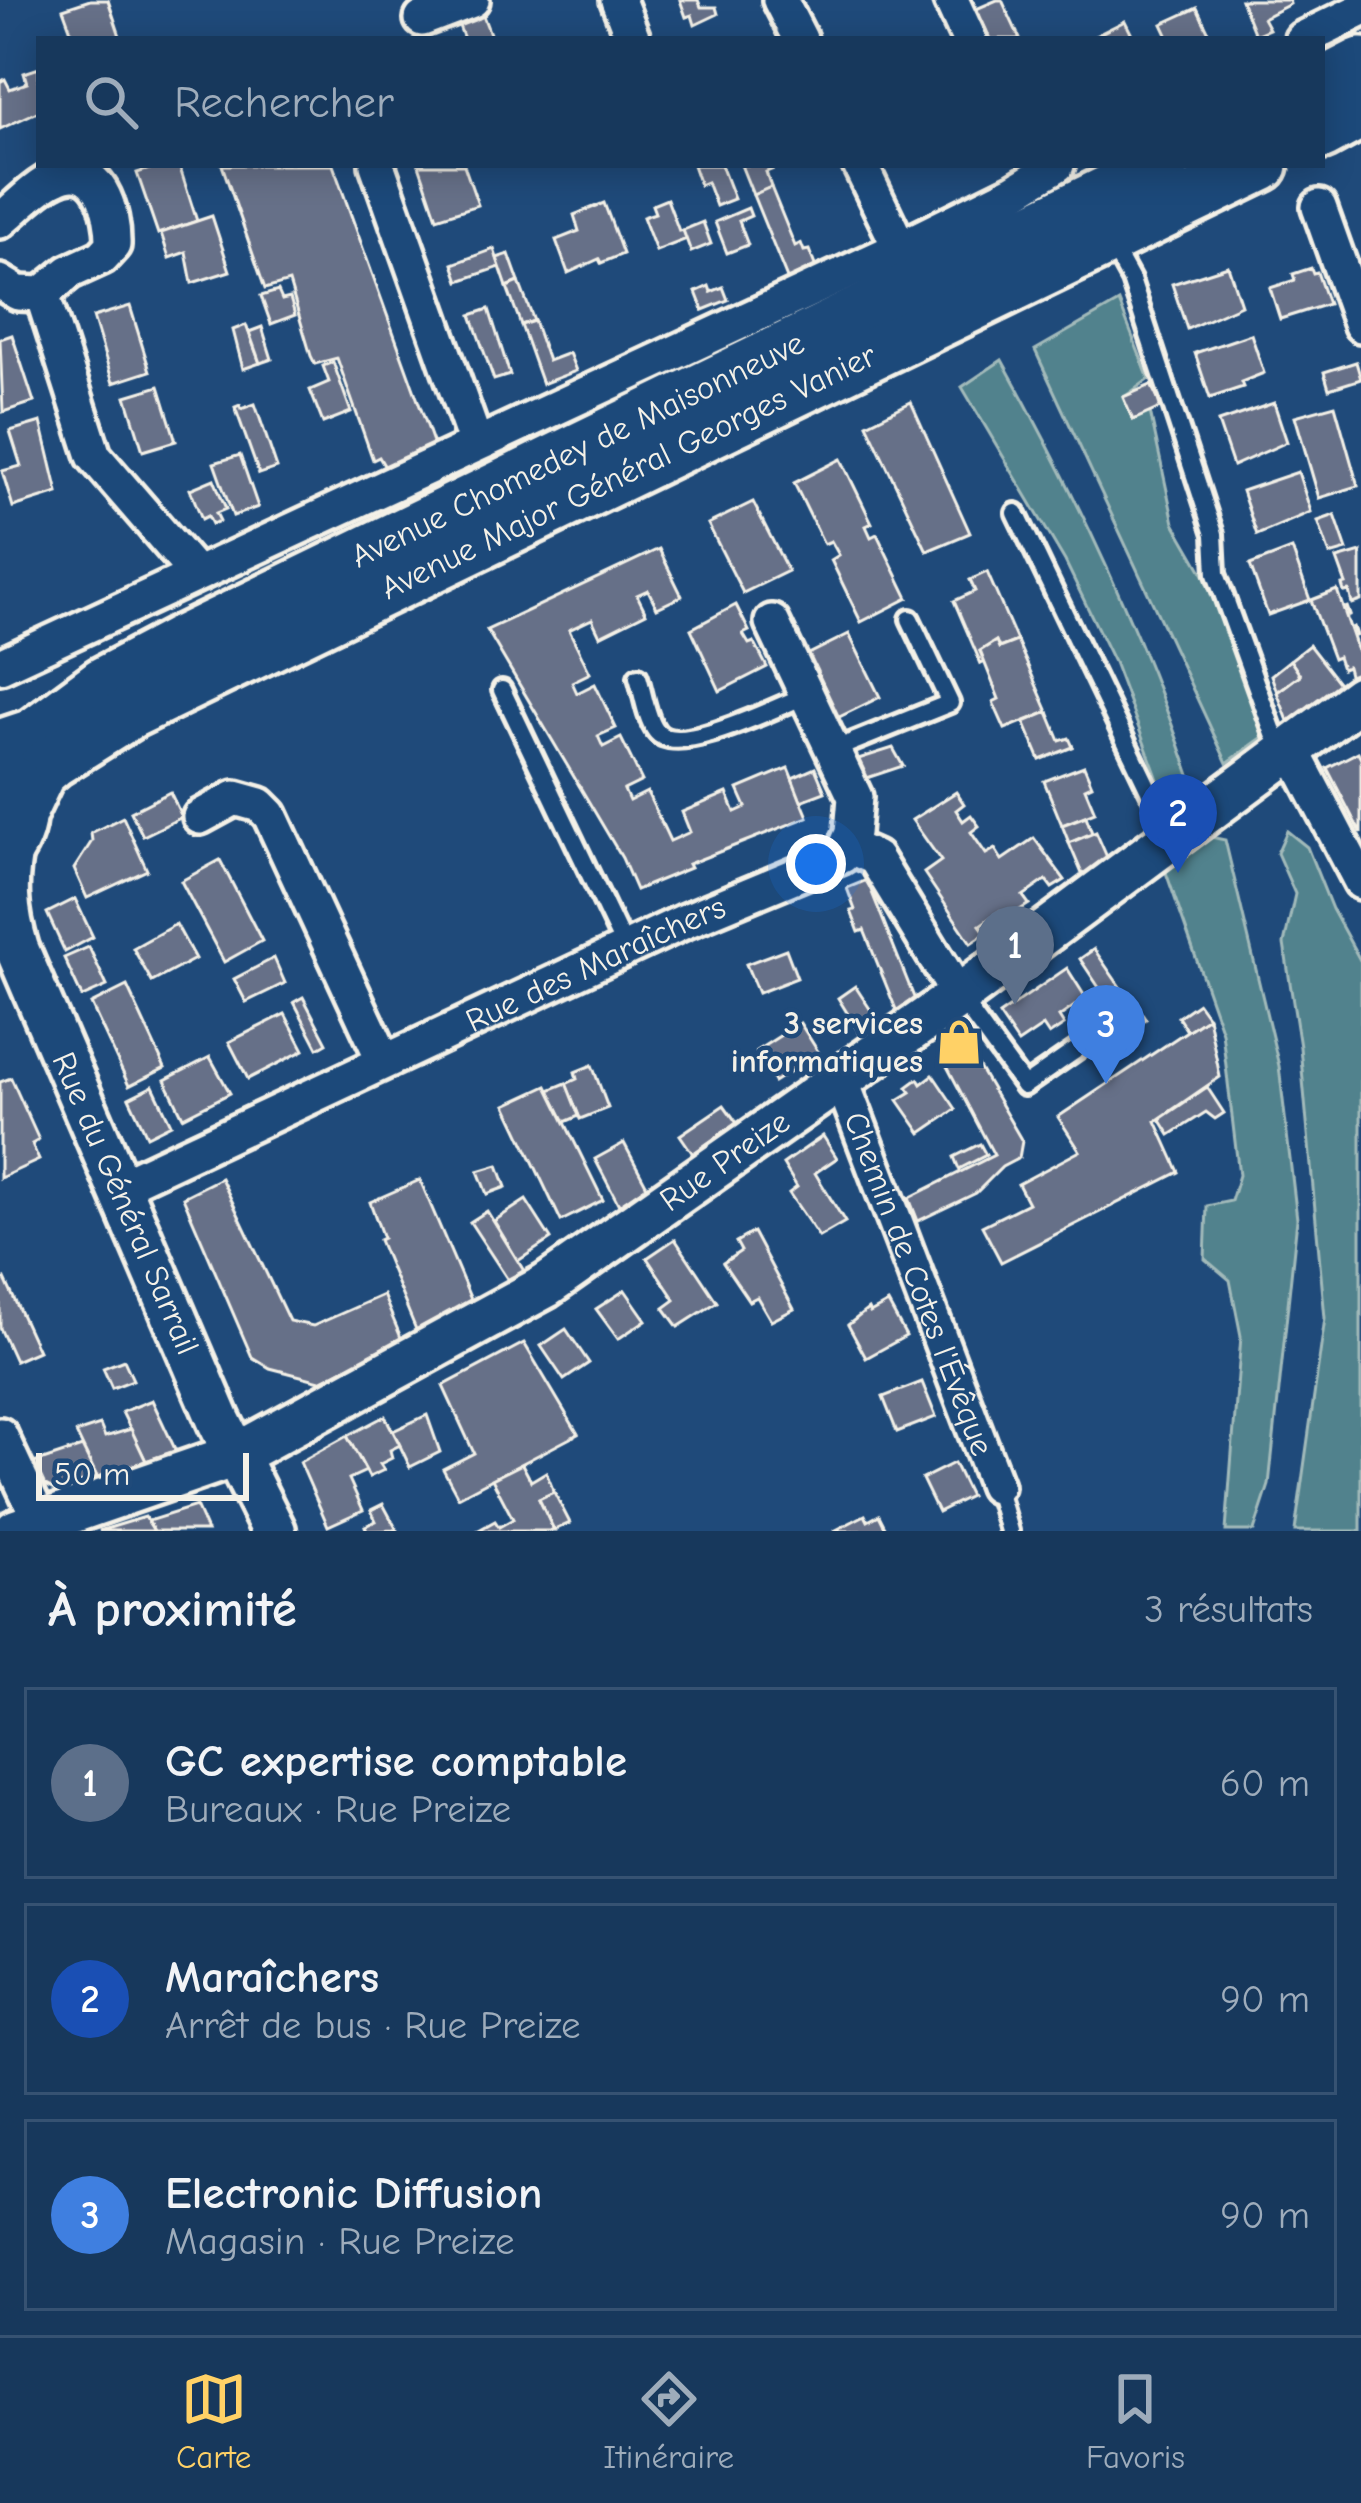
<!DOCTYPE html>
<html lang="fr">
<meta charset="utf-8">
<style>
:root{--surface:#17385c;--page:#244365;--text:#f1f3f6;--muted:#9eacbb;--line:#365272;--accent:#ffd166}
body{margin:0;font-family:"Comic Neue",sans-serif;background:var(--page);color:var(--text)}
.scale{position:absolute;left:36px;bottom:30px;width:213px;box-sizing:border-box;padding-left:12px;border:6px solid #f4f1e8;border-top:0;font-size:33px;line-height:42px;white-space:nowrap;color:#f4f1e8;-webkit-text-stroke:9px #1f4a7a;paint-order:stroke}
.you{position:absolute;left:816px;top:864px;width:42px;height:42px;margin:-30px;border:9px solid #fff;border-radius:50%;background:#1a73e8;box-shadow:0 0 0 18px #1a73e833}
.badge{display:grid;place-items:center;width:78px;height:78px;border-radius:50%;background:var(--accent);color:#fff;font-size:39px;font-weight:700}
.pin{position:absolute;translate:-50% -99px;filter:drop-shadow(0 3px 6px #0008)}
.pin::after{content:'';position:absolute;top:63px;width:42px;height:36px;background:inherit;clip-path:polygon(0 0,100% 0,50% 100%)}
.list{margin:0;padding:0;list-style:none}
h2{display:flex;justify-content:space-between;align-items:center;height:156px;margin:0;padding:0 48px;font-size:51px}
h2 small{font-size:39px;font-weight:400;color:var(--muted)}
.list li{display:grid;grid-template-columns:78px 1fr auto;gap:36px;align-items:center;box-sizing:border-box;height:192px;margin:0 24px 24px;padding:0 24px;border:3px solid var(--line);border-radius:0px}
.list b{display:block;font-size:45px;white-space:nowrap}
.list p{margin:0;font-size:39px;white-space:nowrap;color:var(--muted)}
.list em{font-size:39px;font-style:normal;color:var(--muted)}
.icon{flex:none;width:66px;height:66px;fill:none;stroke:currentColor;stroke-width:2;stroke-linecap:round;stroke-linejoin:round}
.map{position:relative;flex:none;width:1361px;height:1531px;overflow:hidden}
.search{position:absolute;background:var(--surface);box-shadow:0 6px 30px #0003;left:36px;right:36px;top:36px;height:132px;display:flex;align-items:center;gap:30px;box-sizing:border-box;padding:0 42px;border-radius:0px;color:var(--muted);font-size:45px}
.sheet{height:804px;background:var(--surface)}
nav{display:flex;justify-content:space-around;align-items:center;box-sizing:border-box;height:168px;border-top:3px solid var(--line);background:var(--surface);font-size:33px;color:var(--muted)}
nav a{display:grid;justify-items:center;gap:6px}
nav .on{color:var(--accent)}
.map>svg:first-child{display:block}
.green{fill:#51828d;stroke:#a2baba;stroke-width:3}
.building{fill:#666f88;stroke:#f4f1e8;stroke-width:3}
.lines{fill:none;stroke-linecap:round;stroke-linejoin:round}
.service-casing{stroke:#f4f1e8;stroke-width:26}
.minor-casing{stroke:#f4f1e8;stroke-width:42}
.tertiary-casing{stroke:#f4f1e8;stroke-width:51}
.primary-casing{stroke:#f4f1e8;stroke-width:60}
.path{stroke:#f4f1e8;stroke-width:4.5;stroke-dasharray:12 9;stroke-linecap:butt}
.service{stroke:#1f4a7a;stroke-width:16}
.minor{stroke:#1f4a7a;stroke-width:33}
.tertiary{stroke:#1f4a7a;stroke-width:42}
.primary{stroke:#1f4a7a;stroke-width:51}
.labels{text-anchor:middle;dominant-baseline:central;stroke-width:9;stroke-linejoin:round;paint-order:stroke}
.street-label{font-size:33px;fill:#f4f1e8;stroke:#1f4a7a}
.poi-label{font-size:33px;font-weight:bold;fill:#f4f1e8;stroke:#1f4a7a;text-anchor:end}
</style>
<div class="map">
<svg width="1361" height="1531" viewBox="0 0 1361 1531">
<rect width="100%" height="100%" fill="#1f4a7a"/>
<filter id="ink" filterUnits="userSpaceOnUse"><feTurbulence type="fractalNoise" baseFrequency=".00833" numOctaves="2"/><feDisplacementMap in="SourceGraphic" scale="24" xChannelSelector="R" yChannelSelector="G"/><feConvolveMatrix kernelMatrix="1 2 1 2 8 2 1 2 1" color-interpolation-filters="sRGB"/></filter>
<g filter="url(#ink)">
<g class="green">
<path d="M1119,302L1149,379L1123,398L1133,420L1150,412L1174,523L1219,601L1270,732L1227,763L1035,350Z"/>
<path d="M1002,360C1079,499 1146,642 1196,793L1178,806L1165,798L1114,662L1065,561L962,387Z"/>
<path d="M1287,831L1307,847L1332,909L1361,962V1531H1295L1325,1318L1300,1047L1284,944L1295,894L1277,853Z"/>
<path d="M1201,835L1225,840L1279,1066L1297,1219L1269,1485L1254,1531H1226L1241,1336L1230,1280L1205,1259L1207,1206L1231,1201L1239,1175L1222,1032L1162,861Z"/>
</g>
<g class="building">
<path d="M90,0H108L121,39H74L63,9Z"/>
<path d="M680,0H698L701,7H716L718,14L695,25L692,15L686,17Z"/>
<path d="M997,0H1002L1020,39H990L976,9Z"/>
<path d="M1241,0H1289L1290,4L1263,18L1269,29L1255,35Z"/>
<path d="M480,8L492,39H464L456,18Z"/>
<path d="M1197,8L1212,39H1169L1162,24Z"/>
<path d="M1125,21L1134,39H1096L1095,36Z"/>
<path d="M39,68V111L0,129V82L5,79L10,89L27,83L24,73Z"/>
<path d="M162,165H179L197,221L158,234L137,173Z"/>
<path d="M222,165H333L434,445L385,467L379,457L373,460L337,358L315,364L311,356L289,282L265,289Z"/>
<path d="M419,165H464L478,205L437,218Z"/>
<path d="M693,165H721L734,199L716,206L707,182L700,185Z"/>
<path d="M741,165H783L766,172L771,187L753,195Z"/>
<path d="M771,187L795,246L801,243L804,251L809,250L816,268L788,281L753,195Z"/>
<path d="M667,199L679,231L683,230L687,239L656,251L643,217L655,213L652,205Z"/>
<path d="M604,203L623,254L601,263L599,259L568,273L556,240L579,231L574,215Z"/>
<path d="M748,208L751,216L739,221L748,245L727,253L715,222Z"/>
<path d="M212,216L230,271L192,283L186,252L169,258L161,233Z"/>
<path d="M703,222L711,244L691,252L683,230Z"/>
<path d="M494,249L500,267L459,281L453,264Z"/>
<path d="M509,254L519,282L507,287L497,258Z"/>
<path d="M1228,266L1241,305L1187,329L1172,284Z"/>
<path d="M1311,268L1313,273L1317,272L1328,304L1280,319L1270,288L1295,280L1293,274Z"/>
<path d="M519,282L534,321L521,325L507,287Z"/>
<path d="M709,286L711,292L723,287L728,300L703,310L696,292Z"/>
<path d="M278,291L282,300L290,298L295,315L271,324L261,296Z"/>
<path d="M130,306L150,371L113,383L93,317Z"/>
<path d="M489,309L510,375L494,380L471,315Z"/>
<path d="M534,321L548,361L569,353L576,371L542,384L521,325Z"/>
<path d="M246,325L260,363L243,369L233,330Z"/>
<path d="M262,327L272,359L260,363L249,332Z"/>
<path d="M1251,334L1264,373L1241,382L1243,387L1210,398L1195,353Z"/>
<path d="M12,335L34,402L3,412L0,339Z"/>
<path d="M333,362L351,412L323,423L310,390L329,382L323,366Z"/>
<path d="M1356,362L1361,379L1329,389L1324,372Z"/>
<path d="M1151,385L1162,407L1133,420L1123,397Z"/>
<path d="M159,386L176,441L143,451L126,396Z"/>
<path d="M911,402L970,533L927,551L867,424Z"/>
<path d="M1274,403L1287,442L1233,466L1218,422Z"/>
<path d="M255,404L277,468L259,474L235,407L240,405L241,409Z"/>
<path d="M1335,405L1358,486L1319,498L1295,416Z"/>
<path d="M41,422L58,493L13,507L2,471L21,466L10,431Z"/>
<path d="M240,455L258,507L233,516L214,463Z"/>
<path d="M841,459L872,523L866,526L871,537L877,534L908,598L861,622L831,560L839,555L831,541L824,544L794,483Z"/>
<path d="M1298,472L1311,512L1257,535L1242,491Z"/>
<path d="M214,479L226,509L216,513L220,521L212,524L208,516L202,519L190,489Z"/>
<path d="M753,502L788,571L743,593L708,524Z"/>
<path d="M1335,515L1347,550L1330,555L1318,521Z"/>
<path d="M659,549L682,596L657,608L648,590L637,595L646,613L600,636L592,619L569,630L590,673L572,682L577,693L595,684L616,728L598,736L603,747L621,738L642,781L624,790L629,801L647,792L670,841L690,832L682,812L727,793L735,812L746,807L738,789L788,768L808,817L701,859L688,864L690,868L636,890L622,858L487,630Z"/>
<path d="M1292,549L1310,600L1268,615L1250,565Z"/>
<path d="M1361,552V601L1352,604L1349,591L1344,592L1342,585L1346,584L1337,559Z"/>
<path d="M987,572L1017,641L999,648L996,641L980,651L985,662L981,664L954,601L975,591L970,580Z"/>
<path d="M1337,590L1361,660V671L1350,679L1347,667L1342,669L1338,657L1333,659L1311,600Z"/>
<path d="M736,605L749,631L743,634L749,644L754,642L767,667L720,691L691,629Z"/>
<path d="M849,634L880,697L833,720L821,694L826,691L821,681L815,683L803,657Z"/>
<path d="M996,641L999,648L1017,641L1048,712L1005,729L993,702L999,699L980,651Z"/>
<path d="M1309,645L1341,686L1290,726L1277,692L1300,675L1290,660Z"/>
<path d="M1290,660L1300,675L1277,692L1271,675Z"/>
<path d="M1048,712L1060,741L1069,738L1073,747L1040,760L1024,722Z"/>
<path d="M893,748L903,766L861,780L852,761Z"/>
<path d="M1358,752L1361,758V834L1327,768Z"/>
<path d="M1084,766L1092,785L1085,788L1095,812L1062,825L1044,781Z"/>
<path d="M815,768L825,792L801,801L792,778Z"/>
<path d="M170,792L182,817L143,836L131,812Z"/>
<path d="M956,792L964,804L956,810L963,821L971,815L979,826L971,832L986,854L995,849L1002,860L1034,838L1065,880L1052,888L1046,880L1023,896L1029,904L1006,919L1000,911L980,925L986,933L971,943L924,873L941,861L912,820Z"/>
<path d="M1086,816L1092,833L1069,843L1062,825Z"/>
<path d="M123,817L147,870L87,898L74,869L92,841L91,833Z"/>
<path d="M1096,832L1110,864L1086,883L1069,843Z"/>
<path d="M220,860L262,941L224,962L181,881Z"/>
<path d="M867,880L915,1000L897,1012L864,930L859,932L851,911L855,910L847,888Z"/>
<path d="M75,899L93,937L65,952L47,913Z"/>
<path d="M176,924L195,959L152,982L133,948Z"/>
<path d="M89,947L107,986L82,997L64,958Z"/>
<path d="M786,949L797,978L758,993L746,964Z"/>
<path d="M1094,949L1125,994L1110,1004L1080,959Z"/>
<path d="M274,958L285,983L246,1002L234,979Z"/>
<path d="M1067,968L1086,998L1059,1017L1064,1025L1049,1035L1043,1026L1018,1043L999,1015Z"/>
<path d="M127,986L165,1068L129,1086L91,1004Z"/>
<path d="M855,986L880,1024L862,1037L838,998Z"/>
<path d="M1130,995L1146,1019L1122,1035L1107,1011Z"/>
<path d="M303,997L327,1043L318,1048L294,1002Z"/>
<path d="M1198,1003L1208,1017L1187,1031L1178,1017Z"/>
<path d="M285,1014L304,1050L248,1079L229,1042Z"/>
<path d="M1208,1017L1220,1077L1156,1121L1179,1172L1001,1262L982,1226L1028,1203L1018,1184L1080,1151L1058,1117Z"/>
<path d="M800,1023L819,1053L774,1082L756,1051Z"/>
<path d="M963,1040L1022,1141L1019,1158L1002,1167L976,1193L918,1221L909,1198L994,1155L941,1055Z"/>
<path d="M210,1057L230,1093L183,1117L165,1080Z"/>
<path d="M592,1065L608,1108L580,1119L566,1084L577,1079L575,1072Z"/>
<path d="M933,1075L956,1109L921,1133L898,1100L911,1092L907,1087L918,1079L921,1084Z"/>
<path d="M11,1078L39,1140L32,1144L39,1160L0,1178V1082Z"/>
<path d="M566,1083L579,1116L565,1122L549,1090Z"/>
<path d="M153,1086L171,1124L147,1136L129,1098Z"/>
<path d="M547,1086L603,1200L561,1221L506,1105Z"/>
<path d="M1207,1087L1224,1113L1215,1119L1206,1112L1170,1135L1160,1119Z"/>
<path d="M724,1105L737,1123L693,1154L680,1135Z"/>
<path d="M823,1136L837,1158L815,1173L845,1222L819,1237L789,1193L797,1187L783,1164Z"/>
<path d="M624,1143L647,1186L619,1205L595,1159Z"/>
<path d="M980,1144L986,1155L959,1169L954,1157Z"/>
<path d="M498,1165L506,1187L487,1194L478,1171Z"/>
<path d="M221,1178L289,1321L313,1326L383,1295L402,1340L320,1381L270,1368L252,1357L183,1197Z"/>
<path d="M420,1180L472,1302L417,1332L379,1240L383,1238L370,1202Z"/>
<path d="M526,1200L551,1239L518,1261L494,1221Z"/>
<path d="M487,1211L524,1271L508,1280L470,1222Z"/>
<path d="M753,1232L794,1309L771,1321L757,1297L749,1301L723,1263L741,1251L736,1242Z"/>
<path d="M675,1239L717,1302L678,1327L664,1308L675,1300L647,1258Z"/>
<path d="M5,1279L38,1351L15,1361L0,1328V1281Z"/>
<path d="M625,1290L646,1320L618,1339L596,1309Z"/>
<path d="M888,1303L906,1336L866,1358L848,1325L868,1309L870,1313Z"/>
<path d="M566,1329L589,1363L564,1380L541,1346Z"/>
<path d="M524,1343L578,1434L458,1497L443,1469L474,1453L443,1386Z"/>
<path d="M124,1360L133,1380L112,1388L103,1368Z"/>
<path d="M922,1382L936,1417L897,1432L883,1397Z"/>
<path d="M152,1400L176,1451L146,1461L122,1412Z"/>
<path d="M427,1415L440,1452L410,1467L393,1431Z"/>
<path d="M385,1416L400,1445L390,1450L392,1458L380,1464L384,1470L369,1477L347,1436Z"/>
<path d="M100,1425L105,1437L131,1429L146,1461L97,1477L76,1433Z"/>
<path d="M347,1436L366,1471L349,1479L363,1510L328,1526L300,1462Z"/>
<path d="M82,1447L97,1477L57,1491L40,1482L31,1464Z"/>
<path d="M954,1463L970,1496L938,1512L922,1479Z"/>
<path d="M522,1464L531,1481L546,1472L554,1492L539,1499L554,1531H477L495,1521L499,1527L513,1519L492,1479Z"/>
<path d="M554,1492L570,1523L554,1530L539,1499Z"/>
<path d="M383,1504L397,1530L367,1531L365,1526L376,1521L371,1510Z"/>
<path d="M196,1506L207,1531H154L148,1521Z"/>
<path d="M865,1515L868,1521L879,1515L887,1531H834Z"/>
<path d="M145,1517L154,1531H99Z"/>
</g>
<g class="lines">
<g class="service-casing">
<g id="service">
<path d="M1110,242L1131,280L1214,534L1216,574L1274,734L1287,753"/>
<path d="M1016,513L1172,838"/>
<path d="M638,677C643,692 646,718 656,731C676,759 780,705 807,695"/>
<path d="M502,690L626,950"/>
<path d="M833,750L950,703L910,619"/>
<path d="M960,998L1024,1086L1092,1039"/>
<path d="M996,1486L1009,1531"/>
</g>
</g>
<g class="minor-casing">
<g id="minor">
<path d="M618,0L633,39"/>
<path d="M780,0L800,39"/>
<path d="M951,0L969,39"/>
<path d="M422,19L472,0"/>
<path d="M1302,39L1361,10"/>
<path d="M377,165L476,444"/>
<path d="M860,165L900,248"/>
<path d="M1319,207L1361,325"/>
<path d="M0,221C17,207 35,187 55,178C99,156 114,213 113,245L102,257L69,272L42,294L18,293L0,282"/>
<path d="M42,294L94,456L196,574"/>
<path d="M0,666L900,248L1015,191L1057,165"/>
<path d="M1288,754L1299,763L1361,882"/>
<path d="M200,817L235,798L260,805L270,815L383,1059"/>
<path d="M848,846L875,858L959,996"/>
<path id="s1" d="M841,1079L996,1486"/>
<path id="s2" d="M120,1186L683,922L842,856L852,833L855,797L772,622"/>
<path d="M0,1435L41,1523"/>
</g>
</g>
<g class="tertiary-casing">
<g id="tertiary">
<path id="s3" d="M12,843C4,882 5,910 17,949L219,1421L274,1531"/>
<path id="s4" d="M16,1531L236,1455L546,1286L959,996L1361,697"/>
</g>
</g>
<g class="primary-casing">
<g id="primary">
<path d="M1322,84L1361,64"/>
<path d="M1322,133L1361,112"/>
<path id="s5" d="M0,746L33,735L103,683L177,644L1163,165"/>
<path id="s6" d="M21,811L39,773L53,761L131,712L1262,165"/>
<path d="M0,858C20,835 25,811 13,782"/>
</g>
</g>
<path class="path" d="M1346,606L1361,649"/>
<use href="#service" class="service"/>
<use href="#minor" class="minor"/>
<use href="#tertiary" class="tertiary"/>
<use href="#primary" class="primary"/>
</g>
</g>
<defs>
<g id="shop-bare" transform="scale(3.6)"><path d="M-5-2.5h2.3a2.7 3.5 0 0 1 5.4 0H5L5.5 6h-11ZM-1.5-2.5h3a1.5 2.3 0 0 0-3 0Z" fill="#ffd166" stroke="#1f4a7a" stroke-width="2.5" paint-order="stroke"/></g>
</defs>
<g fill-rule="evenodd">
<use href="#shop-bare" x="959" y="1042"/>
</g>
<g class="labels">
<g class="street-label">
<text stroke="none"><textPath href="#s5" startOffset="651">Avenue Chomedey de Maisonneuve</textPath></text>
<text stroke="none"><textPath href="#s6" startOffset="705">Avenue Major Général Georges Vanier</textPath></text>
<text stroke="none"><textPath href="#s2" startOffset="525">Rue des Maraîchers</textPath></text>
<text stroke="none"><textPath href="#s4" startOffset="804">Rue Preize</textPath></text>
<text stroke="none"><textPath href="#s3" startOffset="384">Rue du Général Sarrail</textPath></text>
<text stroke="none"><textPath href="#s1" startOffset="219">Chemin de Cotes l'Évêque</textPath></text>
</g>
<g class="poi-label">
<text x="923" y="1023">3 services<tspan x="923" dy="38">informatiques</tspan></text>
</g>
</g>
</svg>
<div class="scale">50 m</div>
<div class="you"></div>
<div class="pin badge" style="left:1015px;top:1005px;background:#5c6f8a">1</div>
<div class="pin badge" style="left:1178px;top:873px;background:#1a4fb4">2</div>
<div class="pin badge" style="left:1106px;top:1084px;background:#3f7fe0">3</div>
<div class="search"><svg class="icon" aria-label="search" viewBox="0 0 24 24"><circle cx="10" cy="10" r="6"/><path d="M15 15l6 6"/></svg>Rechercher</div>
</div>
<section class="sheet">
<h2>À proximité<small>3 résultats</small></h2>
<ul class="list">
<li><span class="badge" style="background:#5c6f8a">1</span><div><b>GC expertise comptable</b><p>Bureaux · Rue Preize</p></div><em>60 m</em></li>
<li><span class="badge" style="background:#1a4fb4">2</span><div><b>Maraîchers</b><p>Arrêt de bus · Rue Preize</p></div><em>90 m</em></li>
<li><span class="badge" style="background:#3f7fe0">3</span><div><b>Electronic Diffusion</b><p>Magasin · Rue Preize</p></div><em>90 m</em></li>
</ul>
</section>
<nav>
<a class="on"><svg class="icon" aria-label="map" viewBox="0 0 24 24"><path d="M3 6l6-2 6 2 6-2v14l-6 2-6-2-6 2zM9 4v14M15 6v14"/></svg>Carte</a>
<a><svg class="icon" aria-label="directions" viewBox="0 0 24 24"><path d="M12 3l9 9-9 9-9-9zM9 14v-3h6M13 9l2 2-2 2"/></svg>Itinéraire</a>
<a><svg class="icon" aria-label="saved" viewBox="0 0 24 24"><path d="M7 4h10v16l-5-4-5 4z"/></svg>Favoris</a>
</nav>
